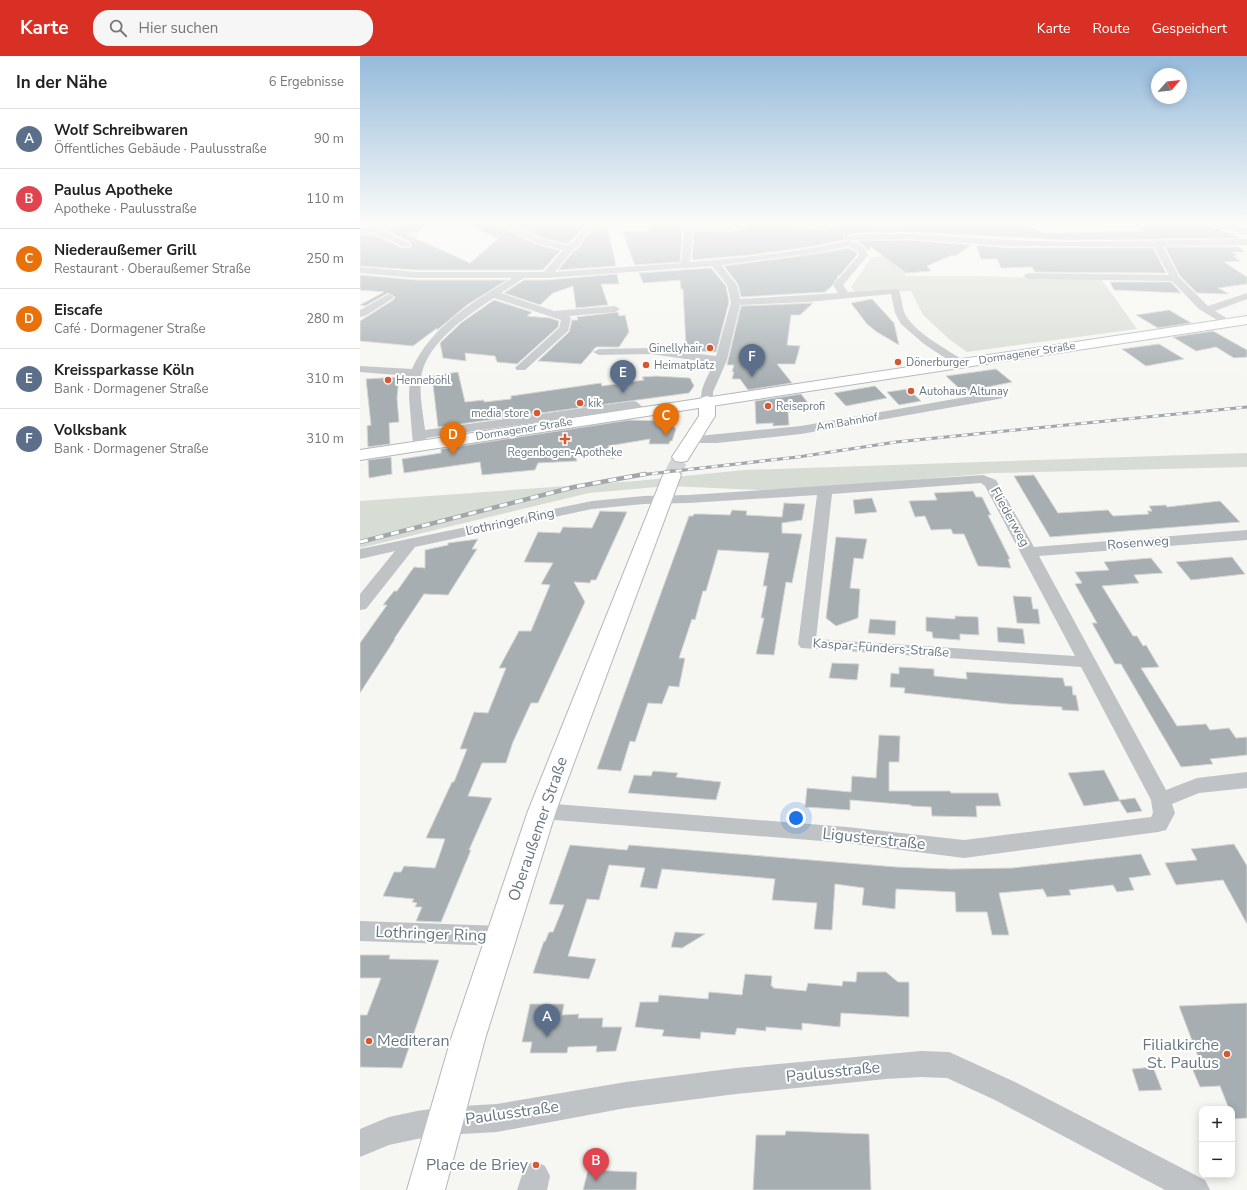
<!DOCTYPE html>
<html lang="de">
<meta charset="utf-8">
<style>
:root{--surface:#fff;--page:#f6f6f6;--text:#222;--muted:#767676;--line:#e0e0e0;--accent:#d93025}
body{margin:0;font-family:"Nunito Sans",sans-serif;background:var(--page);color:var(--text)}
.controls{position:absolute;right:12px;bottom:12px;display:grid;overflow:hidden;border-radius:8px;box-shadow:0 2px 10px #0003}
.controls button{width:36px;height:36px;display:grid;place-items:center;padding:0;border:0;border-bottom:1px solid var(--line);background:var(--surface);color:var(--text);font:20px sans-serif}
.compass{position:absolute;left:791px;top:12px;width:36px;height:36px;border-radius:50%;background:var(--surface);box-shadow:0 2px 10px #0003;rotate:63deg}
.you{position:absolute;left:436px;top:762px;width:14px;height:14px;margin:-10px;border:3px solid #fff;border-radius:50%;background:#1a73e8;box-shadow:0 0 0 6px #1a73e833}
.badge{display:grid;place-items:center;width:26px;height:26px;border-radius:50%;background:var(--accent);color:#fff;font-size:13px;font-weight:700}
.pin{position:absolute;translate:-50% -33px;filter:drop-shadow(0 1px 2px #0008)}
.pin::after{content:'';position:absolute;top:21px;width:14px;height:12px;background:inherit;clip-path:polygon(0 0,100% 0,50% 100%)}
.list{margin:0;padding:0;list-style:none}
h2{display:flex;justify-content:space-between;align-items:center;height:52px;margin:0;padding:0 16px;font-size:17px}
h2 small{font-size:13px;font-weight:400;color:var(--muted)}
.list li{display:grid;grid-template-columns:26px 1fr auto;gap:12px;align-items:center;box-sizing:border-box;height:60px;padding:0 16px;border-top:1px solid var(--line)}
.list b{display:block;font-size:15px;white-space:nowrap}
.list p{margin:0;font-size:13px;white-space:nowrap;color:var(--muted)}
.list em{font-size:13px;font-style:normal;color:var(--muted)}
.icon{flex:none;width:22px;height:22px;fill:none;stroke:currentColor;stroke-width:2;stroke-linecap:round;stroke-linejoin:round}
.map{position:relative;flex:none;width:887px;height:1134px;overflow:hidden}
header{display:flex;align-items:center;gap:24px;box-sizing:border-box;height:56px;padding:0 20px;background:var(--accent);color:#fff}
header strong{font-size:19px}
nav{display:flex;gap:22px;margin-inline-start:auto;font-size:14px}
.search{width:280px;height:36px;background:var(--page);display:flex;align-items:center;gap:10px;box-sizing:border-box;padding:0 14px;border-radius:16px;color:var(--muted);font-size:15px}
main{display:flex}
aside{flex:1;background:var(--surface)}
.map>svg:first-child{display:block}
.green{fill:#d7dcd4}
.building{fill:#a6aeb2;stroke:#d7d7d5}
.lines{fill:none;stroke-linecap:round;stroke-linejoin:round}
.secondary-tunnel{stroke:#d2d6d6;stroke-width:16;stroke-dasharray:16 8;stroke-linecap:butt}
.secondary-casing{stroke:#b2b7ba;stroke-width:2}
.primary-casing{stroke:#b3b7ba;stroke-width:2}
.street{fill:#bfc3c6;fill-rule:evenodd}
.secondary{fill:#fff;fill-rule:evenodd}
.primary{fill:#fff;fill-rule:evenodd}
.rail-far1-casing{stroke:#a1a7ab;stroke-width:3}
.rail-casing{stroke:#a1a7ab;stroke-width:4.5}
.rail-far1{stroke:#fff;stroke-width:2;stroke-dasharray:6;stroke-linecap:butt}
.rail{stroke:#fff;stroke-width:3;stroke-dasharray:8;stroke-linecap:butt}
.poi-dot{fill:#d75731;stroke:#fff;stroke-width:1.5}
.labels{text-anchor:middle;dominant-baseline:central;stroke-width:4;stroke-linejoin:round;paint-order:stroke}
.far-poi-label{font-size:11px;fill:#677681;stroke:#fff;text-anchor:start}
.far-street-label{font-size:11px;fill:#677681;stroke:#fff}
.street-label{font-size:13px;fill:#677681;stroke:#fff}
.near-street-label{font-size:16px;fill:#677681;stroke:#fff}
.near-poi-label{font-size:16px;fill:#677681;stroke:#fff;text-anchor:end}
</style>
<header>
<strong>Karte</strong>
<div class="search"><svg class="icon" aria-label="search" viewBox="0 0 24 24"><circle cx="10" cy="10" r="6"/><path d="M15 15l6 6"/></svg>Hier suchen</div>
<nav><a>Karte</a><a>Route</a><a>Gespeichert</a></nav>
</header>
<main>
<aside>
<h2>In der Nähe<small>6 Ergebnisse</small></h2>
<ul class="list">
<li><span class="badge" style="background:#5c6f8a">A</span><div><b>Wolf Schreibwaren</b><p>Öffentliches Gebäude · Paulusstraße</p></div><em>90 m</em></li>
<li><span class="badge" style="background:#e0444e">B</span><div><b>Paulus Apotheke</b><p>Apotheke · Paulusstraße</p></div><em>110 m</em></li>
<li><span class="badge" style="background:#e8710a">C</span><div><b>Niederaußemer Grill</b><p>Restaurant · Oberaußemer Straße</p></div><em>250 m</em></li>
<li><span class="badge" style="background:#e8710a">D</span><div><b>Eiscafe</b><p>Café · Dormagener Straße</p></div><em>280 m</em></li>
<li><span class="badge" style="background:#5c6f8a">E</span><div><b>Kreissparkasse Köln</b><p>Bank · Dormagener Straße</p></div><em>310 m</em></li>
<li><span class="badge" style="background:#5c6f8a">F</span><div><b>Volksbank</b><p>Bank · Dormagener Straße</p></div><em>310 m</em></li>
</ul>
</aside>
<div class="map">
<svg width="887" height="1134" viewBox="0 0 887 1134">
<rect width="100%" height="100%" fill="#f6f6f2"/>
<g class="green">
<path d="M523,200L546,217L545,220H615L742,224L777,273L607,296L589,283L563,259L551,235L496,237L491,231L512,201Z"/>
<path d="M887,397V411L633,417L471,431L398,434L308,430L229,437L0,492V445L276,425L384,414Z"/>
</g>
<g class="building">
<path d="M41,168H61L62,174L46,178L110,207L138,183L107,168H136L175,188L200,195L183,214H56L0,210V180L12,178L42,192H50L51,188L50,186L26,174L39,171Z"/>
<path d="M151,168H230L223,172L208,188L182,182Z"/>
<path d="M241,168H247L256,210L198,214L213,196L220,191L225,181Z"/>
<path d="M290,168H322V178L320,206L275,209L262,175H288Z"/>
<path d="M393,168H429L434,171L464,174L469,171H475L472,168H666L680,176L702,177L784,175L771,168H850L854,171L880,182L708,184L548,176H508L485,179L483,181L484,184L449,191L389,199L332,204L334,176L373,175L388,172Z"/>
<path d="M548,184L611,189L595,200L592,199L567,210L571,215L546,217L511,191L508,195L505,190L496,185Z"/>
<path d="M616,189L648,192H793L806,217L675,216L672,211L641,212L637,203H621Z"/>
<path d="M805,191H878L885,196H872L878,200H873L880,205L864,206L887,221V228L858,232L869,238L837,237L820,220Z"/>
<path d="M488,192L496,196L497,199L479,220H477L478,221L472,230L465,236L381,241L378,228L364,210L462,197Z"/>
<path d="M351,212L366,230L369,246L356,296L337,295L338,291H326L323,233H321L320,224L283,227L279,217Z"/>
<path d="M257,218L259,228H241L248,249L216,252L213,230L193,237L180,249L144,237L164,224H187Z"/>
<path d="M0,219L56,224H147L107,249L77,274V272L53,290L0,285V265L33,244L35,241L28,237L5,250L0,249L24,236L0,234Z"/>
<path d="M750,226H811L821,237L754,234Z"/>
<path d="M512,243L534,267L539,289L517,276L507,268L491,247Z"/>
<path d="M134,244L172,256L167,260L190,262L199,265L198,271L157,308L137,306L135,300L105,297L106,305L83,302L80,287L101,267Z"/>
<path d="M453,247L440,259H431L427,289L440,290L435,308H417L432,327L388,334L380,323H372L374,316H372L374,309H367L381,250Z"/>
<path d="M809,254L831,267L798,272L776,259Z"/>
<path d="M258,256L259,260L265,259L269,276L259,291H236L221,308L178,305L209,276L212,264H218L217,261Z"/>
<path d="M853,275L887,294V301L874,302L856,291L836,295L813,281Z"/>
<path d="M799,288L824,303L786,310L762,293Z"/>
<path d="M636,313L652,326L603,336L586,320Z"/>
<path d="M98,316L105,346L124,344V346L151,343V340L241,327L242,330L284,324L282,321L296,320L330,322L334,330L329,337L78,371L72,320Z"/>
<path d="M39,321L37,342L39,366L29,367L30,388L8,391L7,370L11,369L6,323Z"/>
<path d="M515,330L527,342L486,350L474,337Z"/>
<path d="M548,333L561,345L539,349L527,336Z"/>
<path d="M441,338L452,352L428,356L429,369L413,370V367L396,368L395,345Z"/>
<path d="M269,364L309,365L316,373L312,385H310L309,388H289L290,383L248,390L254,403L239,399L215,400L217,405L178,407L175,414L122,419L120,406L44,417L42,403L81,397V393Z"/>
<path d="M31,401L32,418L9,422L8,404Z"/>
<path d="M674,419L698,457L748,454L753,460L789,458L787,455H792L789,450L806,449L807,451L860,445L880,466L690,481L654,420Z"/>
<path d="M613,435L616,441H622L631,459H628L650,503H648L651,512L618,510L604,478H593L591,473L571,474L565,460L555,461L549,445L577,444L574,437Z"/>
<path d="M512,442L517,456L495,458L493,444Z"/>
<path d="M424,447L445,448L442,464L422,467V477L442,478L432,527L426,526L414,599L396,598L404,562H401L407,530H403L409,497L358,494L346,535H343L335,564L332,563L319,602H325L319,631L309,630L302,648L288,647L275,686L270,685L261,715L237,713L329,460H333L334,458H343L370,459L372,454L387,455L386,459L422,461Z"/>
<path d="M240,455L267,456L236,524H231L230,527L214,526L225,546L178,647H171L153,686L146,707H122L108,740L132,742L109,794H111L81,866L56,865L62,851H55L57,847L52,846L54,843L23,840L34,816H41L44,810L75,812L85,783L66,782L92,726H94L107,693H100L114,656L128,657L146,612H139L159,575H171L190,529L181,528L193,507L164,506L178,476L200,477L203,471L232,472Z"/>
<path d="M476,481L507,483L503,503L494,502L490,532L500,533L498,562L476,570L466,562Z"/>
<path d="M118,483L112,493H117L88,539L64,538L34,583H35L0,637V587L27,549H23L34,535H37L54,511L65,512V494L88,489V487Z"/>
<path d="M872,501L885,518L831,524L816,506Z"/>
<path d="M791,502L803,517L774,519L779,527L742,530L773,580H777L783,590L786,589L799,611L781,612L817,670L846,668L850,674L869,672L876,682L887,681V699L850,703L853,708L821,711L761,608H755L732,567H737L715,528L722,527L715,516L749,514L744,506Z"/>
<path d="M653,540L671,541L673,553H678L680,568L657,567Z"/>
<path d="M595,560L618,561L619,579L600,578V584L573,582L572,576L566,575V561L595,563Z"/>
<path d="M510,563L536,565L535,579L508,577Z"/>
<path d="M637,571L663,573L665,588L638,586Z"/>
<path d="M472,607L499,608L497,624L469,622Z"/>
<path d="M539,611L574,613V620L607,623L606,616L703,622L705,630H712L713,639H716L719,655L702,654V651L648,648L544,637L545,632L530,631L531,617L539,618Z"/>
<path d="M519,679L540,680L539,706H529V735H590L591,737H638L641,750H616L617,761L572,760L571,751L551,750V749L490,744V754L445,751L447,732L491,736L492,720L516,722Z"/>
<path d="M744,714L760,745L724,750L708,717Z"/>
<path d="M293,715L318,717L316,721L361,726L356,744L268,737L274,719L291,720Z"/>
<path d="M775,742L782,755L767,757L759,744Z"/>
<path d="M874,788L887,810V868L863,824L816,829L805,807L837,804L831,793Z"/>
<path d="M210,789L267,794L269,789L536,811L591,813L652,812L781,798L791,819L769,822L774,834L757,836L753,829L709,834L711,839L687,841L683,833L639,837L649,879H632L627,856H596L595,836L536,833L535,853L502,849L504,832L475,828L472,874L454,873L457,847L412,844L415,823L302,813L297,833L280,831L285,812L249,809L239,844L227,843L208,900L236,903L229,923L173,917L184,885L185,886L189,876H193L204,849L189,848Z"/>
<path d="M315,876L345,878L322,892L311,891Z"/>
<path d="M0,899H30L29,903L79,904L42,1012L0,1011V959H7L21,922H0Z"/>
<path d="M497,916H526L538,926H549V961L481,957L480,971L442,967V974L406,971V975L377,972L375,979L341,976L340,983L302,980L304,974L275,971L280,946H298L299,939L348,943L349,936L382,939L385,918L412,920L411,930H413V932L446,935L448,927L482,930L483,925L496,926Z"/>
<path d="M887,947V1062L873,1063L872,1053H869L860,1030L840,1031L832,1012L842,1011L819,950Z"/>
<path d="M170,948H204L202,959L219,958L218,962H243L242,971H262L256,995L236,996L237,990L208,991L207,997H170L172,986H162Z"/>
<path d="M793,1011L802,1034L779,1035L772,1013Z"/>
<path d="M426,1075L509,1078L511,1134H393L396,1079H425Z"/>
<path d="M228,1114L277,1116L276,1134H223Z"/>
</g>
<g class="lines">
<path class="secondary-tunnel" d="M312,419L321,401"/>
<g class="secondary-casing">
<g id="secondary">
<path d="M347,340L353,342L355,345V360L327,405L321,406L315,405L312,401L339,360V345L341,342Z"/>
<path d="M312,414L318,415L321,419L196,755L125,983L85,1134H47L91,983L168,755L303,419L306,415Z"/>
</g>
</g>
<g class="primary-casing">
<path id="primary" d="M887,260V268L0,404V394Z"/>
</g>
<g class="street">
<path d="M25,168H40L39,170L21,174L49,187L50,189L49,191H43L12,176L0,179V173Z"/>
<path d="M137,168H148L182,183L208,190C221,181 219,168 240,168L224,180L219,190L212,195L195,216L321,207L324,178L323,168H331L332,170L392,168C385,175 344,175 333,175L330,206C383,202 436,196 488,185L485,184L484,182L485,180L508,178H548L648,184L708,186L887,183V189L803,190L819,221L848,250L887,237V243L855,255L871,265L872,267L871,269L867,270L839,253L812,225L668,223L663,220L668,217L809,219L794,191L648,190L548,183L489,184L504,191L508,199L483,229L488,236L538,233C543,241 541,252 546,260C557,278 587,293 604,305L606,307L604,309H596L564,288L541,268L535,257L531,238L448,246L380,249L367,304L353,336V345L351,348H343C336,337 350,317 354,307L291,298L239,299L233,296L239,293L291,292L356,300L371,246L367,229L352,210L187,222H164L141,237L194,255L255,250L260,253L255,256L209,260L211,262L208,275L165,314H157L155,312L157,310L199,272L201,264L134,242C108,259 65,288 61,322C59,339 63,357 65,374L273,345L277,346L287,355L285,358L281,359L271,353L66,382L67,389L65,392H55L53,389L49,341L50,320L0,316V310L52,313C71,270 113,246 152,222H56L0,217V211L56,216H184L203,194L176,187ZM488,190L497,195L499,199L473,229L478,237L380,243L377,229L361,209L462,196Z"/>
<path d="M430,168H465L468,170L464,173L434,170Z"/>
<path d="M853,168H866L887,173V179L854,170Z"/>
<path d="M29,238L34,241L32,243L5,260L0,261V254Z"/>
<path d="M640,335L644,336L646,339L644,342L441,378L357,387H328L326,384L328,381L441,370Z"/>
<path d="M623,419L636,424L674,491L887,474V484L679,500L806,734L837,722L887,716V732L839,737L812,748L815,757L806,774L798,776L604,802L487,787L182,763L175,761L171,755L175,749L182,747L487,771L604,784L791,761L793,757L791,744L721,611L441,592L438,588L457,439L329,447L284,448L232,453L55,491L6,553L0,554V538L35,495L0,503V493L232,445L284,440L329,439ZM621,427L625,430L715,600L456,583L472,438Z"/>
<path d="M0,865L142,870L150,873L154,880L150,887L142,890L0,885Z"/>
<path d="M561,995L589,996L598,1000L655,1026L845,1124L850,1134H805L635,1044L587,1022L561,1021L526,1023L376,1038L266,1052L137,1076L84,1079L57,1083L29,1089L0,1101V1073L29,1061L57,1055L84,1051L137,1048L266,1026L376,1012Z"/>
<path d="M175,1105L185,1110L190,1120L187,1134H157L165,1110Z"/>
</g>
<use href="#secondary" class="secondary"/>
<use href="#primary" class="primary"/>
<g class="rail-far1-casing">
<path id="rail-far1" d="M280,419L438,401L536,386L887,351"/>
</g>
<g class="rail-casing">
<path id="rail" d="M0,486L214,431L285,418"/>
</g>
<use href="#rail-far1" class="rail-far1"/>
<use href="#rail" class="rail"/>
</g>
<linearGradient id="sky" x2="0" y2="1"><stop stop-color="#95badb"/><stop offset="0.51" stop-color="#fbfbf9"/><stop offset="1" stop-color="#fbfbf9" stop-opacity="0"/></linearGradient>
<rect width="887" height="327" fill="url(#sky)"/>
<g class="poi-dot">
<circle cx="350" cy="292" r="4"/>
<circle cx="538" cy="306" r="4"/>
<circle cx="286" cy="309" r="4"/>
<circle cx="28" cy="324" r="4"/>
<circle cx="551" cy="335" r="4"/>
<circle cx="220" cy="347" r="4"/>
<circle cx="408" cy="350" r="4"/>
<circle cx="177" cy="357" r="4"/>
<path d="M203 377h4v4h4v4h-4v4h-4v-4h-4v-4h4z"/>
<circle cx="9" cy="985" r="4"/>
<circle cx="867" cy="998" r="4"/>
<circle cx="176" cy="1109" r="4"/>
</g>
<g class="labels">
<g class="far-poi-label">
<text x="342" y="292" text-anchor="end">Ginellyhair</text>
<text x="546" y="306">Dönerburger</text>
<text x="294" y="309">Heimatplatz</text>
<text x="36" y="324">Henneböhl</text>
<text x="559" y="335">Autohaus Altunay</text>
<text x="228" y="347">kik</text>
<text x="416" y="350">Reiseprofi</text>
<text x="169" y="357" text-anchor="end">media store</text>
<text x="205" y="396" text-anchor="middle">Regenbogen-Apotheke</text>
</g>
<g class="far-street-label">
<text transform="translate(667 297) rotate(-9)">Dormagener Straße</text>
<text transform="translate(487 366) rotate(-10)">Am Bahnhof</text>
<text transform="translate(164 373) rotate(-9)">Dormagener Straße</text>
</g>
<g class="street-label">
<text transform="translate(650 461) rotate(61)">Fliederweg</text>
<text transform="translate(150 466) rotate(-12)">Lothringer Ring</text>
<text transform="translate(778 487) rotate(-4)">Rosenweg</text>
<text transform="translate(521 592) rotate(4)">Kaspar-Fünders-Straße</text>
</g>
<g class="near-street-label">
<text transform="translate(178 773) rotate(-71)">Oberaußemer Straße</text>
<text transform="translate(514 783) rotate(6)">Ligusterstraße</text>
<text transform="translate(71 878) rotate(2)">Lothringer Ring</text>
<text transform="translate(473 1016) rotate(-6)">Paulusstraße</text>
<text transform="translate(152 1057) rotate(-8)">Paulusstraße</text>
</g>
<g class="near-poi-label">
<text x="17" y="985" text-anchor="start">Mediteran</text>
<text x="859" y="989">Filialkirche<tspan x="859" dy="18">St. Paulus</tspan></text>
<text x="168" y="1109">Place de Briey</text>
</g>
</g>
</svg>
<div class="controls">
<button>+</button>
<button>−</button>
</div>
<svg class="compass" viewBox="-18 -18 36 36"><path d="M0-13l5 13h-10z" fill="#e53935"/><path d="M0 13l5-13h-10z" fill="#767676"/></svg>
<div class="you"></div>
<div class="pin badge" style="left:187px;top:981px;background:#5c6f8a">A</div>
<div class="pin badge" style="left:236px;top:1125px;background:#e0444e">B</div>
<div class="pin badge" style="left:306px;top:380px;background:#e8710a">C</div>
<div class="pin badge" style="left:93px;top:399px;background:#e8710a">D</div>
<div class="pin badge" style="left:263px;top:337px;background:#5c6f8a">E</div>
<div class="pin badge" style="left:392px;top:321px;background:#5c6f8a">F</div>
</div>
</main>
